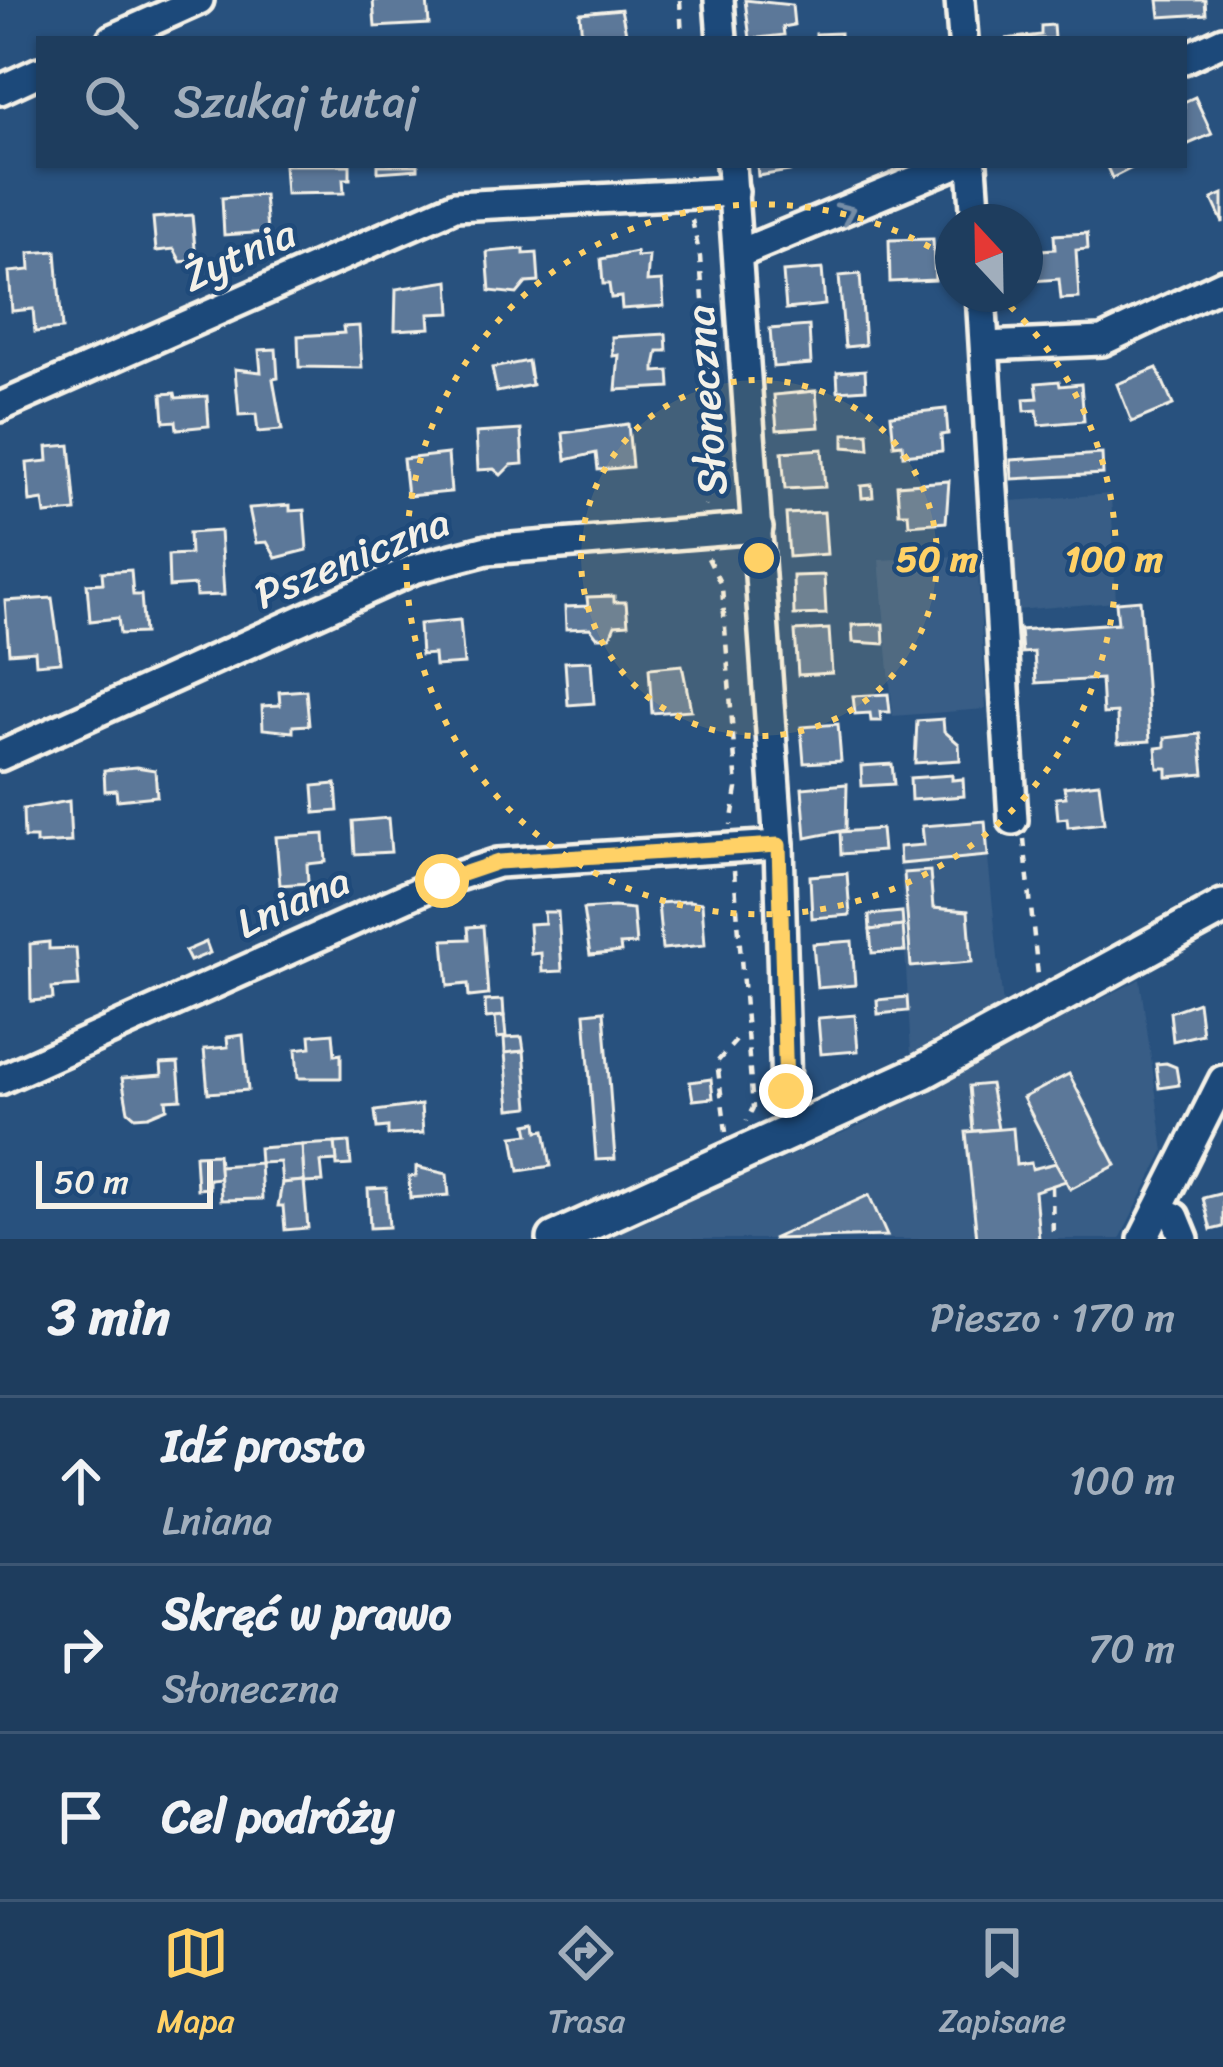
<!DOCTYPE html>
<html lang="pl">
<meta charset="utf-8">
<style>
:root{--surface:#1e3d5e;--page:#264464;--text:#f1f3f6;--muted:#a1aebc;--line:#3c5673;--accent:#ffd166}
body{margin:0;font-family:Sriracha,sans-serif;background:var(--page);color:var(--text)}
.compass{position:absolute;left:935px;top:204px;width:108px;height:108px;border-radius:50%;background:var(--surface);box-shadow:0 3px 9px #0004;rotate:338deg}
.scale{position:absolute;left:36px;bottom:30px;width:177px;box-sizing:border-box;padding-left:12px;border:6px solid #f4f1e8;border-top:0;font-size:33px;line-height:42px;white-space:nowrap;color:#f4f1e8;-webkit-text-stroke:9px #1f4a7a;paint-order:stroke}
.stop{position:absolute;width:36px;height:36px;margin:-27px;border:9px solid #ffd166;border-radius:50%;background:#fff}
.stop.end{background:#ffd166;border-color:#fff;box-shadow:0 3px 12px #0008}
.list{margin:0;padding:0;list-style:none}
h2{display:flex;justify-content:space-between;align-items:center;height:156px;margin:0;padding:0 48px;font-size:51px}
h2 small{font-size:39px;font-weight:400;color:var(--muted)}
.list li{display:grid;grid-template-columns:78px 1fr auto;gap:36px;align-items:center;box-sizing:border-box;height:168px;padding:0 48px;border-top:3px solid var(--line)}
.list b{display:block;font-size:45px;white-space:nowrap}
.list p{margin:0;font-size:39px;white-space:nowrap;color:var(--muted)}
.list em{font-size:39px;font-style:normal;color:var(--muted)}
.icon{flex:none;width:66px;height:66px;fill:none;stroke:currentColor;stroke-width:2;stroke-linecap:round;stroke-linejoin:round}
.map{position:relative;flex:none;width:1223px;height:1239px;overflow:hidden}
.search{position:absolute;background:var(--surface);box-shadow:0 3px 9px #0004;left:36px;right:36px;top:36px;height:132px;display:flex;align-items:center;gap:30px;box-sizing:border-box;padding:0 42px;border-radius:0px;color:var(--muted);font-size:45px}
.sheet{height:660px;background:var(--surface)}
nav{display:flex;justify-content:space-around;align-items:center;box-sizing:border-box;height:168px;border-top:3px solid var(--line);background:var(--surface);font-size:33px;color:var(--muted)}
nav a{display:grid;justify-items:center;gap:6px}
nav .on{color:var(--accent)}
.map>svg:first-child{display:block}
.built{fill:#375d86}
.building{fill:#5b7899;stroke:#f4f1e8;stroke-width:3}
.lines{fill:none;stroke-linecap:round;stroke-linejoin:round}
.minor-casing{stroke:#f4f1e8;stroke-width:36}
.tertiary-casing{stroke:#f4f1e8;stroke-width:42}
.path{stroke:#f4f1e8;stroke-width:4.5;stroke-dasharray:9 9;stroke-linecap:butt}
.minor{stroke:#1f4a7a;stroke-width:27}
.tertiary{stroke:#1f4a7a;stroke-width:33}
.oneway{stroke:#748da6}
.route{stroke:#ffd166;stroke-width:15}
.ring{fill:none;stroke:#ffd166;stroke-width:6;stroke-dasharray:6 12}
.labels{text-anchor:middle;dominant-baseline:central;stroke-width:9;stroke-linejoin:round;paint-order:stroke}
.street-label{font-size:42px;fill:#f4f1e8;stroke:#1f4a7a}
.centre{fill:#ffd166;stroke:#1f4a7a;stroke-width:6}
.ring-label{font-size:36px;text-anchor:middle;font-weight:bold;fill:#ffd166;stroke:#1f4a7a;stroke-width:9;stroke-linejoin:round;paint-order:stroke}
</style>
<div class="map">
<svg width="1223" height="1239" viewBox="0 0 1223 1239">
<rect width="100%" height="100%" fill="#28517e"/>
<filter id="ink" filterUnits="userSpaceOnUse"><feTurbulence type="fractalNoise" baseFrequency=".00833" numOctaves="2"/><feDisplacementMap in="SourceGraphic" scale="24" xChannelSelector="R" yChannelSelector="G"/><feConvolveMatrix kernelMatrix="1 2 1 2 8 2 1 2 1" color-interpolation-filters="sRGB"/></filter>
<g filter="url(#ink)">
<g class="built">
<path d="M1111,494L1116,602L1016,610L1010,501Z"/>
<path d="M977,555L986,709L893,716L879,560Z"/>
<path d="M986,839L1003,1006L911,1054L899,847Z"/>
<path d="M1140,979L1164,1151L1120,1239H601L856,1127Z"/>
</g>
<g class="building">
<path d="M373,0H427L429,24L375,27Z"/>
<path d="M745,0L792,5L794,25L783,27L784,35L750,39Z"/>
<path d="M1158,0H1205L1206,14L1160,17Z"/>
<path d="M621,9L627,38L582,39L580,13Z"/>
<path d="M1053,25L1054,39H1005L1041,35V26Z"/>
<path d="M840,33V39H816V34Z"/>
<path d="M1195,97L1212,134L1184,146V102Z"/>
<path d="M284,165H350V179H343L344,193L286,194Z"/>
<path d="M378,165H418V169L378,172Z"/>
<path d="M757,165H814V167L758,176Z"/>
<path d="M1106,165H1130L1132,168L1112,178Z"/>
<path d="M1223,194V223L1212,199Z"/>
<path d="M264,195L267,232L224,235L222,198Z"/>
<path d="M192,215L196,260L181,262L174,249L156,251L153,218Z"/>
<path d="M1087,233L1088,249L1076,250L1079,298L1061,299L1059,279L1032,281L1031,275H1025V251L1055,249L1054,235Z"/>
<path d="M933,239L935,280L890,282L889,240Z"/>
<path d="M524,249V254L537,253L539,282L526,283L517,294L490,291L487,252Z"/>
<path d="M56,251L62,329L35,332L33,309L12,311L9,272L30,270L29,253Z"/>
<path d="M636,252L637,257L649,256L647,282L662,281L664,306L622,309L621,297L611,298L609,284H603L601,259Z"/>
<path d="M822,269L825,305L786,309L783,272Z"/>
<path d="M860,274L865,345L845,347L839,276Z"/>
<path d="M449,281L451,313L429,314L430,328L395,330L396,289Z"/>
<path d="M359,326L362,368L299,367L298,336L344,333L343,327Z"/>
<path d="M809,326L811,364L773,367L770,329Z"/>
<path d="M666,334L667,351H658L655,366V372L669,371L670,387L616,390L619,355L613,356L612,337Z"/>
<path d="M276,349L278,378L273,379L282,430L258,432L256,414L239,415L235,369L261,372L259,350Z"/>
<path d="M528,361L532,385L497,392L492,368Z"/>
<path d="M1157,368L1173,405L1132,422L1117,384Z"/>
<path d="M865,370L866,389L838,391L837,372Z"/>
<path d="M1059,381L1060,386L1081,384L1084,421L1039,425L1037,410L1025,411L1024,399L1038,398L1036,383Z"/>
<path d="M816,391L819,427L777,430L774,395Z"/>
<path d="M175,393L176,398L207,396L209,426L177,429L176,421L164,422L162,394Z"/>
<path d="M946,409L948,434L941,435L942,451L903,455L902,444L894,445L891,415Z"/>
<path d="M628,424L632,467L598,470L596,453L566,460L563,433Z"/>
<path d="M521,430L523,464L511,465L501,475L494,469L478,470L476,433Z"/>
<path d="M868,433L869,449L844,447V434Z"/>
<path d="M70,445L76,511L45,514L43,500L30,502L27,463L48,461L47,447Z"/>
<path d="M822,449L825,487L785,489L782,452Z"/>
<path d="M448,454L451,492L407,496L403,459Z"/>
<path d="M1102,454L1103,474L1012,479L1011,460Z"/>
<path d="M949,481L946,522L909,525L908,513H899L897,485Z"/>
<path d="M872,485L873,497L862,498L861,486Z"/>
<path d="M290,505V511L304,510L307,550L276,558L267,542L256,543L249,508Z"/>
<path d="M824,512L827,554L789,557L786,514Z"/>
<path d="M220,531L224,595L196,596L195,585L169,587L168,555L190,554L189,533Z"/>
<path d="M131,570L133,595H141L144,633L120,634L118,618L90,621L87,584L103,583L102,572Z"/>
<path d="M824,575L826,614L794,615L793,576Z"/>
<path d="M614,596V602H626L628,624L615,625L610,637H597L590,628L566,629L565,607L588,606L587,597Z"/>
<path d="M52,598L61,662L36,664L35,651L9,653L5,601Z"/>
<path d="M1140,600L1150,741L1118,743L1117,713L1103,714L1101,679L1036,683L1034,652L1022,653L1020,630L1118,623L1116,602Z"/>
<path d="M460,620L464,664L435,666L434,654L421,655L419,624Z"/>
<path d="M883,624L884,644L853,642L852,625Z"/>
<path d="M829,629L832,673L798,675L795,631Z"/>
<path d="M591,661L594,703L568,705L565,662Z"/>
<path d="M682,665L691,710L652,713L649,668Z"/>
<path d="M306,690L309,725L293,726V732L263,729L262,706L280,705L279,692Z"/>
<path d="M888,694L890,712H880L881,721H871L870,713L855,714L853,696Z"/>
<path d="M943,719L944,731L959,744L960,760L915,763L917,721Z"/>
<path d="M838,724L841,761L804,763L801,727Z"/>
<path d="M1200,734L1204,774L1167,777V768H1158L1156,748L1165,747V738Z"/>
<path d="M892,764L894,784L862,786L861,766Z"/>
<path d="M136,767L155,770L157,796L117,800L116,790L105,791L104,770Z"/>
<path d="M952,775V780L963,779L964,796L911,800L910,778Z"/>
<path d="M1099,783L1104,823L1068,827L1067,818L1058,819L1056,798L1066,797L1064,787Z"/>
<path d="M336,784L338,811L315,813L313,786Z"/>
<path d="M847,784L846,830L806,838L802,788Z"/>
<path d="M69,801L71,842L36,844V838H24L23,809Z"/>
<path d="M388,818L391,852L355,854L353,821Z"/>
<path d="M985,821L988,856L900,864L899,847L924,845L922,826Z"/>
<path d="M881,829L883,851L841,854L840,832Z"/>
<path d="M324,834L326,862L307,864L308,883L280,885L276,837Z"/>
<path d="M930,871L933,908L968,911L972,962L911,967L904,873Z"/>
<path d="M847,873L850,915L812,918L810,876Z"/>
<path d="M689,901L702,903L705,945L662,949L658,903Z"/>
<path d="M614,907L633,909L636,944L620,945L621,952L590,955L583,909Z"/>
<path d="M544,912H558L562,971L542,972L541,953L531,954L529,924L545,923Z"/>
<path d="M902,912L903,926L870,930L869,915Z"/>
<path d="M483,926L488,995L469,997L468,984L448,986L444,940L469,939L468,927Z"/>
<path d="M903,926L905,951L872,953L870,930Z"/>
<path d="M852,941L855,985L817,988L813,944Z"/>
<path d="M49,942V949L76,948L79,986L52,988L53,999L31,1001L30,944Z"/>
<path d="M206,942L210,953L190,961L185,951Z"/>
<path d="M907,997L908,1011L878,1014L877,1000Z"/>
<path d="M503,1000L504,1016L486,1018L485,1001Z"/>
<path d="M1198,1002L1202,1034L1173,1041L1170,1012Z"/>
<path d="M604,1011L615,1159L596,1160L585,1013Z"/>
<path d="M855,1015L858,1051L821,1054L818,1018Z"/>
<path d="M504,1016L506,1037L497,1038L495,1017Z"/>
<path d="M333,1033L335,1055L341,1054V1078H298L296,1049L311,1047L310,1035Z"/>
<path d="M243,1035L248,1090L208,1093L204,1049L228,1047L227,1037Z"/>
<path d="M522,1037L524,1051L505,1053L504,1038Z"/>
<path d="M524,1051L529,1107L510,1109L505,1053Z"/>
<path d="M178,1063L181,1099L166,1100L167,1108L148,1116L135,1117L128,1111L122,1078L162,1075L161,1064Z"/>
<path d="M1166,1063L1176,1067L1179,1085L1159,1088L1156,1064Z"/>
<path d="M1069,1074L1116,1165L1070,1189L1023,1098Z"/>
<path d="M711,1079L713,1098L693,1100L690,1082Z"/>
<path d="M990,1084L998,1129L973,1131L969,1086Z"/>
<path d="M421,1105L423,1133L388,1135V1127L377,1128L375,1111Z"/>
<path d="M537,1122L538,1131L545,1130L551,1166L519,1171L513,1136L529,1134L527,1124Z"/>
<path d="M1013,1128L1016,1165L1031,1163L1032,1169L1056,1163L1066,1181L1035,1191L1039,1239H977L966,1132Z"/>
<path d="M349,1142L351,1165L337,1166L335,1143Z"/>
<path d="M335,1143L337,1161L321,1162L323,1182L304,1183L302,1145Z"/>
<path d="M302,1145L304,1181L282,1183L280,1162L260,1163L259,1148Z"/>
<path d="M218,1154L220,1178L209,1179V1188L197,1189L195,1155Z"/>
<path d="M260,1163L262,1199L221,1200L219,1166Z"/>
<path d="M416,1167L447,1174L449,1195L410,1198L409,1177L416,1176Z"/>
<path d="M304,1181L308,1228L285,1230L283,1206H278L282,1183Z"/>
<path d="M386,1188L389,1227L370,1228L368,1189Z"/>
<path d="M1223,1193V1227L1211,1230L1203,1198Z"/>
<path d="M869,1195L887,1236L772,1239L801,1226Z"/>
</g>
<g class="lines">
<g class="minor-casing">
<g id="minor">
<path d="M719,0L722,39"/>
<path d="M960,0L963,39"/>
<path d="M112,39L199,0"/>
<path d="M1184,59L1223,41"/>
<path d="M0,90L39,72"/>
<path d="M731,165L779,845L786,1091L796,1131"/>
<path d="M972,165L976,222"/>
<path d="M738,254L953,165"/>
<path d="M981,294L1013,820"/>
<path d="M985,346L1102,341L1223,284"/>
<path d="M0,407L455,206L734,192"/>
<path d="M0,756L414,569L487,550L758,528"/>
<path d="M0,1080L442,881L498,863L779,845"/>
<path d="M1158,1210L1175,1217L1184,1239"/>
<path d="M1143,1239L1223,1080"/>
</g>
</g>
<g class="tertiary-casing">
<path id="tertiary" d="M555,1239L922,1072L1223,907"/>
</g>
<g class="path">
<path d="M680,0L682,39"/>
<path d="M692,220L700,257L715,472L705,506"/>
<path d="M708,558L722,587L737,789L731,825"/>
<path d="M1024,839L1038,976"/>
<path d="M734,871L753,1108L746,1121"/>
<path d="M726,1132L717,1062L742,1034"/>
<path d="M1052,1186L1053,1239"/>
</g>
<use href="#minor" class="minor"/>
<use href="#tertiary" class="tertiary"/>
</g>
<defs><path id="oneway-chevron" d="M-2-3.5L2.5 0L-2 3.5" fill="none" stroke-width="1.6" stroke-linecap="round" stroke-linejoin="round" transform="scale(3)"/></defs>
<use class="oneway" href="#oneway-chevron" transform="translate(846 212) rotate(-24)"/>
</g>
<g class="lines" filter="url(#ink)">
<path class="route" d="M442,881L498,862L779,845L786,1091"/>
</g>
<circle cx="759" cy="558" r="178" fill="#ffd166" fill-opacity=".12"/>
<g class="ring">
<circle cx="759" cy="558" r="178"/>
<path d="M997 294A355 355 0 1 1 952 260"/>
</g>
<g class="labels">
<g class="street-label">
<text transform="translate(239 255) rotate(-24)">Żytnia</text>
<text transform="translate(706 400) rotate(-94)">Słoneczna</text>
<text transform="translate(352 558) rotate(-22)">Pszeniczna</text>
<text transform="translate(293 902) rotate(-24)">Lniana</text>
</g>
</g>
<circle cx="759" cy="558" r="18" class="centre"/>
<g class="ring-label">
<text x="937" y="571">50 m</text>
<text x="1114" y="571">100 m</text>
</g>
</svg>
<svg class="compass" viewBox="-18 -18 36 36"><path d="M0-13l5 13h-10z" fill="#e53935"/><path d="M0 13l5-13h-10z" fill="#a1aebc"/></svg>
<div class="scale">50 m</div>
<div class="stop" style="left:442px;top:881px"></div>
<div class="stop end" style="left:786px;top:1091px"></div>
<div class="search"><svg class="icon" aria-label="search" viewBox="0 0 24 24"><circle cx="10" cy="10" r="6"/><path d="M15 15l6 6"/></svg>Szukaj tutaj</div>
</div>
<section class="sheet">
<h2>3 min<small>Pieszo · 170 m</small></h2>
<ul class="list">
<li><svg class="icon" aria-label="ahead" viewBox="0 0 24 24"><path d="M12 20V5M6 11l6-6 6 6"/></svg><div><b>Idź prosto</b><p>Lniana</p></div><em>100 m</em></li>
<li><svg class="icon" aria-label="right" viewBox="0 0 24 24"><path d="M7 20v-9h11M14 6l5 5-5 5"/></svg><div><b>Skręć w prawo</b><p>Słoneczna</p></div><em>70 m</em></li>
<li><svg class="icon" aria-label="arrive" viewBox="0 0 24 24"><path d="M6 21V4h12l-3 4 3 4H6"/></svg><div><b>Cel podróży</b></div></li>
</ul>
</section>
<nav>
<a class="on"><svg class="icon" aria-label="map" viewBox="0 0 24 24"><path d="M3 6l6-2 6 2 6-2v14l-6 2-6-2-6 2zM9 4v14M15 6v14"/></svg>Mapa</a>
<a><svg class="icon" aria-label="directions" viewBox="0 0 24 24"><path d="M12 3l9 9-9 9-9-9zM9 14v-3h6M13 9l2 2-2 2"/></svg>Trasa</a>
<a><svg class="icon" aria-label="saved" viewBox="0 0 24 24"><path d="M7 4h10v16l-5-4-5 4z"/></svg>Zapisane</a>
</nav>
